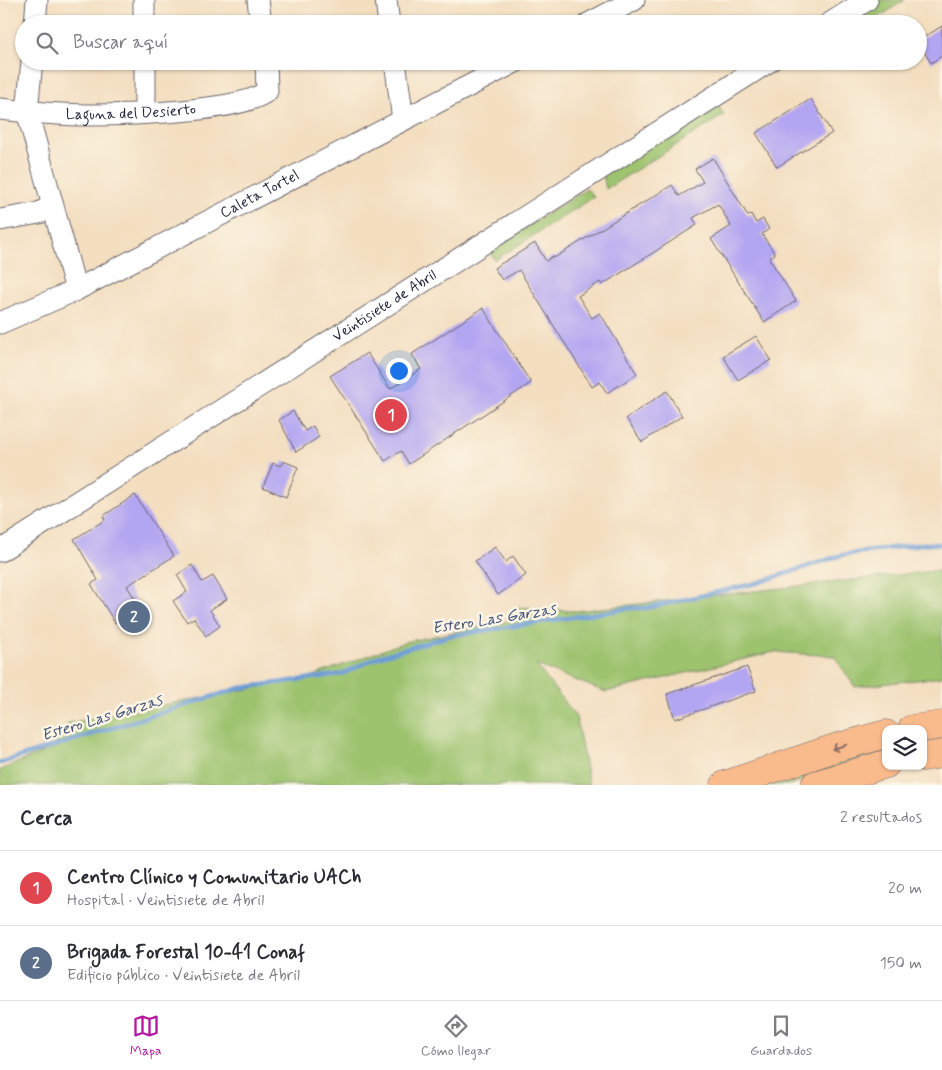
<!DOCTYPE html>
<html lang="es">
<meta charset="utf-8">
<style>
:root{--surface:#fff;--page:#f7f7f7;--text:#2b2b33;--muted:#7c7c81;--line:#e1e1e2;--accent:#b5179e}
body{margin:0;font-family:Mynerve,sans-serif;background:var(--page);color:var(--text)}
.controls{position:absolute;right:15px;bottom:15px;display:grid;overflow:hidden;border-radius:10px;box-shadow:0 1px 4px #0004}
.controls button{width:45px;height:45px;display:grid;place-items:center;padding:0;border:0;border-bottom:1px solid var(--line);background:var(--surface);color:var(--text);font:25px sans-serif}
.you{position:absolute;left:398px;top:370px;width:18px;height:18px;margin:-12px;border:4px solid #fff;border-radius:50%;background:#1a73e8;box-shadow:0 0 0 8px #1a73e833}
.badge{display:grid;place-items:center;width:32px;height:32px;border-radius:50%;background:var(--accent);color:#fff;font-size:16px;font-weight:700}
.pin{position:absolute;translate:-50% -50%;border:2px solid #fff;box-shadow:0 1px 5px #0006}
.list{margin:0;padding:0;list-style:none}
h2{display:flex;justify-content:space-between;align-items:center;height:65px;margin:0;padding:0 20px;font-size:21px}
h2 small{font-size:16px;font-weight:400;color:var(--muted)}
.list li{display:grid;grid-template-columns:32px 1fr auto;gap:15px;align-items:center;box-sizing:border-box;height:75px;padding:0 20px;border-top:1px solid var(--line)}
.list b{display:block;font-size:19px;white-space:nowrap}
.list p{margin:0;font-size:16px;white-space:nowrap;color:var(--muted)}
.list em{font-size:16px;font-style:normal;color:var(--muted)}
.icon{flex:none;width:28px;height:28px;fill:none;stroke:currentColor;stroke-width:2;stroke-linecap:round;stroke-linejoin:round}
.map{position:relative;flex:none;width:942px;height:785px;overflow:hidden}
.search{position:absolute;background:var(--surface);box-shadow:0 1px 4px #0004;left:15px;right:15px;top:15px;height:55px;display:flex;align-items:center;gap:12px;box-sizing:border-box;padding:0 18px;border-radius:28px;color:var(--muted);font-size:19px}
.sheet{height:215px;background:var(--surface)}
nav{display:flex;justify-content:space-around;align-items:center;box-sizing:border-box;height:70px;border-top:1px solid var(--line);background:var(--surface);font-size:14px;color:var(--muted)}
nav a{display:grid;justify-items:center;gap:2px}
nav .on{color:var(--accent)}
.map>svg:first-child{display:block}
.green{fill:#9dc36e;stroke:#607254}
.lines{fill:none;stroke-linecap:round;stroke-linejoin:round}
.stream{stroke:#6c9cd6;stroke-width:4.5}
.building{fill:#b2a5f2}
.minor-casing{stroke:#6b646a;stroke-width:23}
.major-casing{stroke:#6b646a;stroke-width:29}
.minor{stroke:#fff;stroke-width:21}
.major{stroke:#fabb8c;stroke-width:28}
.oneway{stroke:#8e6e64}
.labels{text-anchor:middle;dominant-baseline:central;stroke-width:5;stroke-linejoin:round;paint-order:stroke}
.street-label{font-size:15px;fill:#22223b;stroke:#fcf5e5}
.water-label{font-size:16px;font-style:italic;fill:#405379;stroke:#fcf5e5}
</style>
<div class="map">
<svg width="942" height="785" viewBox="0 0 942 785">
<rect width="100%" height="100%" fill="#fcf5e5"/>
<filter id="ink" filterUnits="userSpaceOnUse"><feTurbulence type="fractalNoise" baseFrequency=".02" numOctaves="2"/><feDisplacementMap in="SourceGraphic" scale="10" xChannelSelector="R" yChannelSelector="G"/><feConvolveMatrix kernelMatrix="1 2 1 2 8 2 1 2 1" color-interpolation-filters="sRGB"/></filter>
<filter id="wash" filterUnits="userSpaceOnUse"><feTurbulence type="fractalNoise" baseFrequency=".0096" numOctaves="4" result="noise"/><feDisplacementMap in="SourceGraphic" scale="20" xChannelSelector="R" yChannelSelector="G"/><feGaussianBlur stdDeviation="1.12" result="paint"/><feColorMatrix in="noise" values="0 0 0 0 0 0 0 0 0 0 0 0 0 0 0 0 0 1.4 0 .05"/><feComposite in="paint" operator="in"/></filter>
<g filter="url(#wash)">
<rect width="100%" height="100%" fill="#f3dec0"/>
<g class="green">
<path d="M877,0H905L868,24H840Z"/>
<path d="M716,102L724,115L606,189L603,174Z"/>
<path d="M587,189L594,197L495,260L489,251Z"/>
<path d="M942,570V677L855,687L834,656L774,652L606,692L536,665L576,717L589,785H0V770L53,748L68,723L307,678L405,642L519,619L515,607L576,611Z"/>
<path d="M886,743V756L789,785H751Z"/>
</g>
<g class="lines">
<path class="stream" d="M0,763L240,688L342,674L378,657L449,636L632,608H647L757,583L842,555L922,544H942"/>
</g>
<g id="blocks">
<g class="building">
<path d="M942,26V56L931,63L918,41Z"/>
<path d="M811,99L832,133L777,167L756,133Z"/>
<path d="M713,158L748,216L751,214L756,223L763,219L769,229L762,234L775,254L769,258L796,301L764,322L711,239L731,226L718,204L693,218L697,225L602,285L600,282L578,296L592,318L600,313L637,374L607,393L600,382L592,387L519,270L502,280L494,268L535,243L546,261L553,256L554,258L672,185L679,196L703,182L695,169Z"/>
<path d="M483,308L531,383L409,464L401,451L385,461L330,376L367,353L390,389L421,369L412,354Z"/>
<path d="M756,336L771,360L738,380L723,356Z"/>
<path d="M667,391L682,416L642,442L626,418Z"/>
<path d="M293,411L305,431L313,426L319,437L296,452L279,420Z"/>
<path d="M283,461L298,467L286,497L263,487L273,463L281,466Z"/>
<path d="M135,495L174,556L127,586L140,607L115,623L91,584L98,580L74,539L105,520L103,516Z"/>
<path d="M495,547L506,562L513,556L526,575L498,595L475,561Z"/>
<path d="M192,565L202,582L213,576L227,599L210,610L220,626L206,636L194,618L187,622L173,601L187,592L177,575Z"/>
<path d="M747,667L756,691L675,719L667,694Z"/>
</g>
</g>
</g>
<g filter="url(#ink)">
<use href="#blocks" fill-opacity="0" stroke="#6b646a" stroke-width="1"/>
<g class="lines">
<g class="minor-casing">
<g id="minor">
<path d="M144,0V24"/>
<path d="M258,0L261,24"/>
<path d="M386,0L389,24"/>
<path d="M35,24L37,0"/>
<path d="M588,24L634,0"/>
<path d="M829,24L867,0"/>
<path d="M32,61L27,111L76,290"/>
<path d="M145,61V113"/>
<path d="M395,61L403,120"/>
<path id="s1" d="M0,109C29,112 59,115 88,115C122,115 244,112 267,91L266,61"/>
<path d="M0,220L39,213L52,206"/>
<path id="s2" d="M0,323L76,290L517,61"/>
<path id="s3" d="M0,551L770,61"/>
</g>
</g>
<g class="major-casing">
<g id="major">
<path d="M912,729L942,725"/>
<path d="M923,757L942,754"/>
<path d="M725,785L835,748L886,734"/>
<path d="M815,785L886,764"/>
</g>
</g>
<use href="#minor" class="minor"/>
<use href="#major" class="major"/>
</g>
<defs><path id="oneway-shaft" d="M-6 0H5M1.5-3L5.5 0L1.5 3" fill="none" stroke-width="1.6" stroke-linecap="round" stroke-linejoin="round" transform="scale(1.25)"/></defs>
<use class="oneway" href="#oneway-shaft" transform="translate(839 747) rotate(163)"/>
</g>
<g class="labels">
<g class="street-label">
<text stroke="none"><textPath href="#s1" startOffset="131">Laguna del Desierto</textPath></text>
<text stroke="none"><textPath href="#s2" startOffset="290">Caleta Tortel</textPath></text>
<text stroke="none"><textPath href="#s3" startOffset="456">Veintisiete de Abril</textPath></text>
</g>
<g class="water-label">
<text transform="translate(494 619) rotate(-9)">Estero Las Garzas</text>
<text transform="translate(102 718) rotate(-17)">Estero Las Garzas</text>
</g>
</g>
</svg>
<div class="controls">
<button><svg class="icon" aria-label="layers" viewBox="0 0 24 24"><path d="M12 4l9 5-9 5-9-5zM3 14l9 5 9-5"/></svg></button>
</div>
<div class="you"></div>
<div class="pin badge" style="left:391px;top:415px;background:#e0444e">1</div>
<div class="pin badge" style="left:134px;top:617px;background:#5c6f8a">2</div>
<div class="search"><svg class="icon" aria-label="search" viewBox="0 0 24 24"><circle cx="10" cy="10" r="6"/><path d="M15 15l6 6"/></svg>Buscar aquí</div>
</div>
<section class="sheet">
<h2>Cerca<small>2 resultados</small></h2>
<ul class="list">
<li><span class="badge" style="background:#e0444e">1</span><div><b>Centro Clínico y Comunitario UACh</b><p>Hospital · Veintisiete de Abril</p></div><em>20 m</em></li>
<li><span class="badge" style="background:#5c6f8a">2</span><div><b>Brigada Forestal 10-41 Conaf</b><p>Edificio público · Veintisiete de Abril</p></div><em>150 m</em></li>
</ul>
</section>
<nav>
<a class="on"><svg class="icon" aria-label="map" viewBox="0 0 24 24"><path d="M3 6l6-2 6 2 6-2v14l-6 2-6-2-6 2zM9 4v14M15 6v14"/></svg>Mapa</a>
<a><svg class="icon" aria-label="directions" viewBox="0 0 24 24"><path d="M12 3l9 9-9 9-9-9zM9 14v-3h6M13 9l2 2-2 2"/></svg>Cómo llegar</a>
<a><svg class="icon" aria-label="saved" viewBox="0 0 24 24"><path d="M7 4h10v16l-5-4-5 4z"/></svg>Guardados</a>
</nav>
